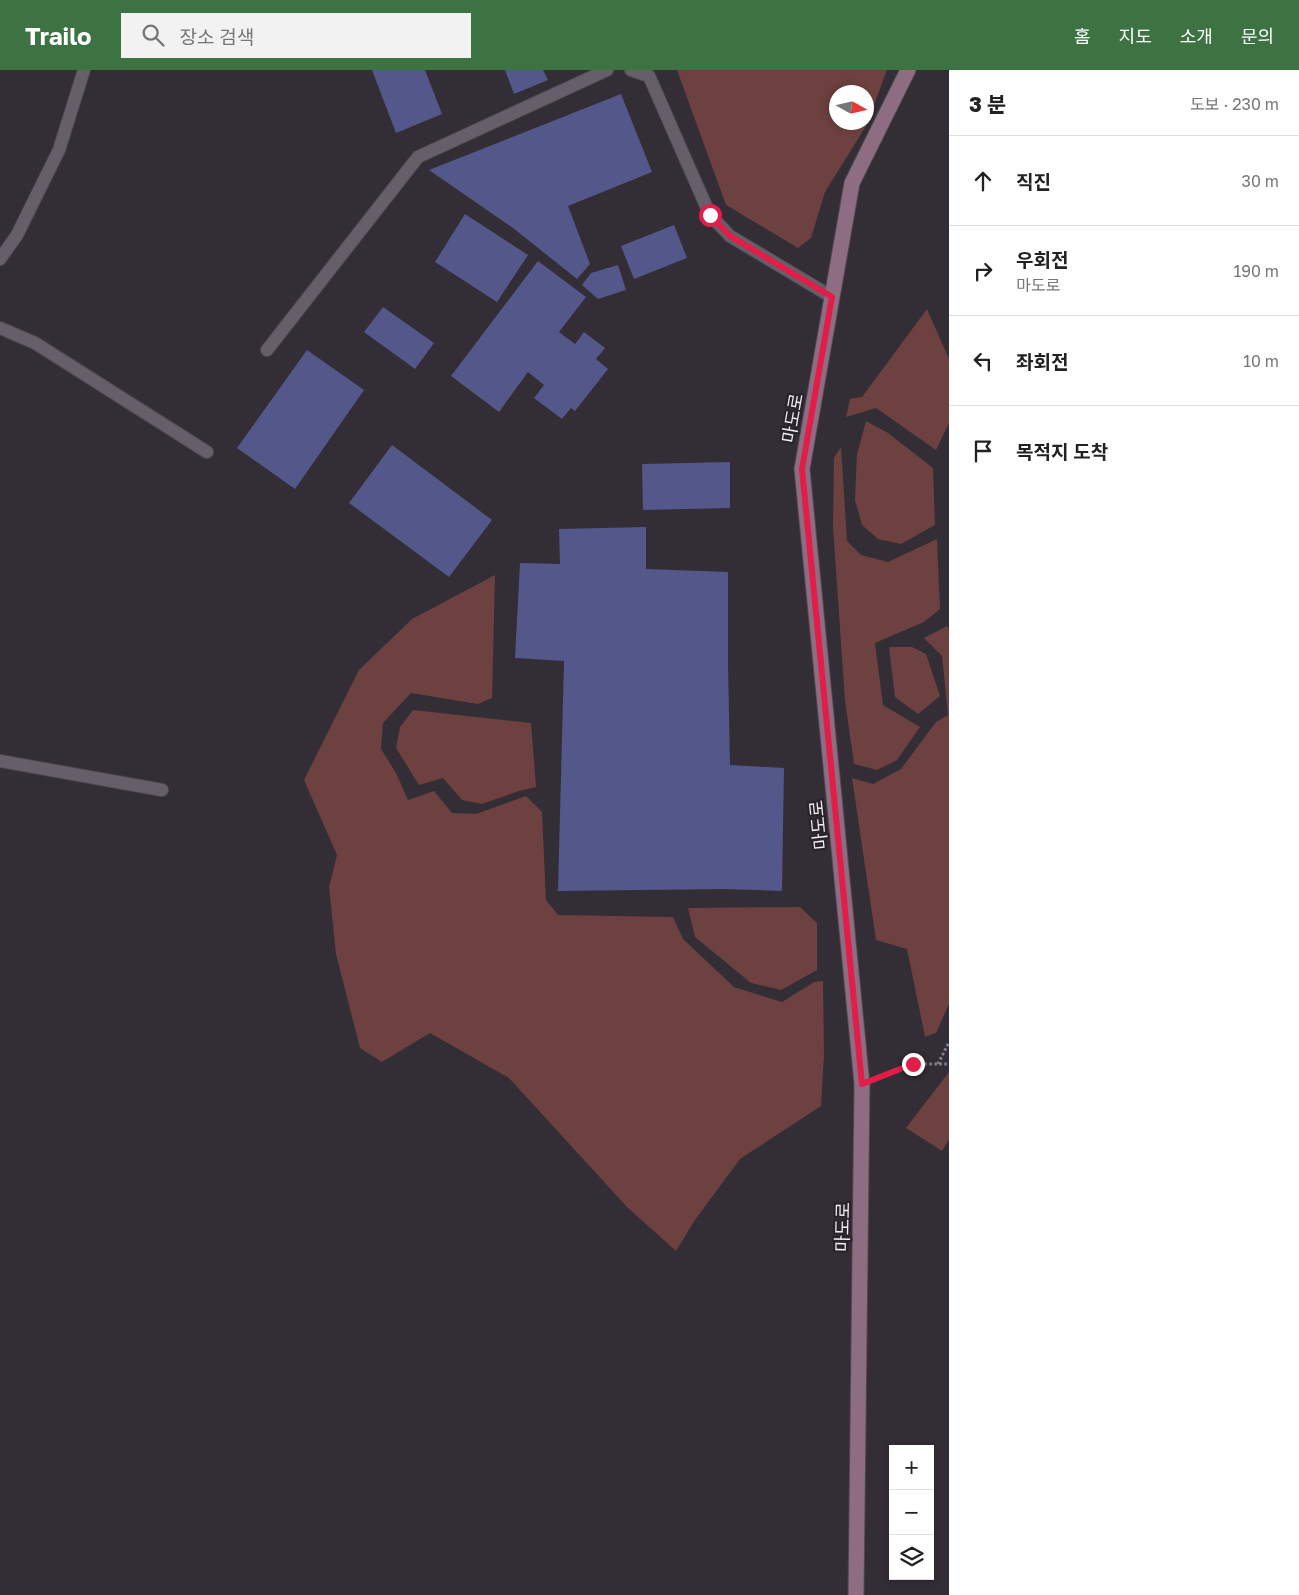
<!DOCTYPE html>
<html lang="ko">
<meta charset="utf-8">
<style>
:root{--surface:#fff;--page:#f2f2f2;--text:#222;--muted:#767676;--line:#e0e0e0;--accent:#3d7343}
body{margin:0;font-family:"Golos Text","Noto Sans KR",sans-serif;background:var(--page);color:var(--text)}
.controls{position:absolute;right:15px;bottom:15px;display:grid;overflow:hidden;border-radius:0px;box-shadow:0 2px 8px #0003}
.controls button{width:45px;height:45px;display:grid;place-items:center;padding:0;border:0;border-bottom:1px solid var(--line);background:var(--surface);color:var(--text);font:25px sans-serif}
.compass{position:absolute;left:829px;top:15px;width:45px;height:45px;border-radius:50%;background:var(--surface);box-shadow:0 2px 8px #0003;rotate:98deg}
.stop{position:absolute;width:15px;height:15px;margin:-11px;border:4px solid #e11d48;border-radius:50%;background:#fff}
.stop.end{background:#e11d48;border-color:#fff;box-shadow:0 1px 5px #0008}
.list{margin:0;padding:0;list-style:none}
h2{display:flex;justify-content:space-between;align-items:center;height:65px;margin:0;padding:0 20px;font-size:21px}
h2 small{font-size:16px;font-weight:400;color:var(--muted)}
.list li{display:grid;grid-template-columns:32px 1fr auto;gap:15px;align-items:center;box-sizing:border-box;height:90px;padding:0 20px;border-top:1px solid var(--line)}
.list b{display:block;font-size:19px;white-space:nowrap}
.list p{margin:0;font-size:16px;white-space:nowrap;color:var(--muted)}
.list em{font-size:16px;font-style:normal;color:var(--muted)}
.icon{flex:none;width:28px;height:28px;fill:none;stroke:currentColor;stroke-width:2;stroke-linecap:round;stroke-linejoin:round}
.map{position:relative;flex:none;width:949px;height:1525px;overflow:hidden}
header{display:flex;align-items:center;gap:30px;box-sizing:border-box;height:70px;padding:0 25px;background:var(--accent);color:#fff}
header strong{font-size:24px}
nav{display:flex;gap:28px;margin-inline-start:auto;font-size:18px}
.search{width:350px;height:45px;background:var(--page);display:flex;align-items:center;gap:12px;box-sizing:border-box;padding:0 18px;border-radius:0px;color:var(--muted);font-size:19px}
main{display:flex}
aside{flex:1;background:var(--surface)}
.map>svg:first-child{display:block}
.green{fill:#6d413f;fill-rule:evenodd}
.building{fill:#54578a}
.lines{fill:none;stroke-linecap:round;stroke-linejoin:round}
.lane-casing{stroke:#4e4951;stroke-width:14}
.secondary-casing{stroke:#4e4951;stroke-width:17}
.path{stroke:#858088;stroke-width:3;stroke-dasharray:2.5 2.5;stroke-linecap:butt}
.lane{stroke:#665f69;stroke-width:12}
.secondary{stroke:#8e6c82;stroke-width:15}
.route{stroke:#e11d48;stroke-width:6}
.labels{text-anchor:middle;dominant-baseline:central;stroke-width:4.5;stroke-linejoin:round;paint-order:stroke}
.street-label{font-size:18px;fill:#f0ecf2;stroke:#29232c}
</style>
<header>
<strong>Trailo</strong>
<div class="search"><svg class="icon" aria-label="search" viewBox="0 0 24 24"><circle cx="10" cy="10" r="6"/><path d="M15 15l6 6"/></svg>장소 검색</div>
<nav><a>홈</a><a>지도</a><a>소개</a><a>문의</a></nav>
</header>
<main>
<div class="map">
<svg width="949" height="1525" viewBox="0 0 949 1525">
<rect width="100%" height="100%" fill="#332d36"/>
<g class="green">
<path d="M677,0H887L866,56L825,122L811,168L798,178L726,135ZM836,22H866V52H836Z"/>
<path d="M927,239L949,289V353L936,380L876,338L846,347L850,329L862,327Z"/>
<path d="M866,351L888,363L933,398L935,455L901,474L878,469L862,455L855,430L857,384Z"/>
<path d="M841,377L847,471L861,485L888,492L937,469L940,539L924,552L875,573L883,635L920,657L897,690L877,700L854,694L845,631L833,457L834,388Z"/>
<path d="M495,505L492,628L478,634L411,623L383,653L381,679L396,703L408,730L434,721L452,743L476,744L526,726L542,742L546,830L558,845L673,847L683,869L734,917L782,932L814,912L823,911L824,985L821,1036L740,1089L695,1150L676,1181L627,1137L509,1008L430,963L382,992L360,978L336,884L329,817L337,785L304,710L359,600L412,549Z"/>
<path d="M947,556L949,560V934L936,963L925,967L907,879L876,870L852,708L873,714L901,699L936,652L948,645L942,586L924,568Z"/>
<path d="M889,577H912L926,584L940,626L918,644L895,627Z"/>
<path d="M413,640L531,653L536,717L519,721L482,734L462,730L443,708L419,715L396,678L400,657Z"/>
<path d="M800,837L817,853V900L781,920L751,913L695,867L688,838Z"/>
<path d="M949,1002V1070L942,1081L906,1058Z"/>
</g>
<g class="building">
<path d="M372,0H425L442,44L396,63Z"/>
<path d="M505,0H543L548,10L514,24Z"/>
<path d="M621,24L652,102L568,136L590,194L577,209L513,158L429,100Z"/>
<path d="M465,144L528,185L497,232L435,192Z"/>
<path d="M674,155L687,188L634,209L621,176Z"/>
<path d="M538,191L586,227L559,262L575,274L584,262L605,278L596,289L608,299L575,341L571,338L562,349L534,328L544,315L528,302L499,342L451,306Z"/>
<path d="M618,195L626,220L598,229L582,215L591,203Z"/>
<path d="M383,237L434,273L415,299L364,262Z"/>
<path d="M307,280L364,320L295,419L237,378Z"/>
<path d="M392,375L492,450L449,507L349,433Z"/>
<path d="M730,392V438L643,440L642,394Z"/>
<path d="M646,457V499L728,502V594L730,695L784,698L782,821L725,819L558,821L564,591L515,588L520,493L560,494L559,459Z"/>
</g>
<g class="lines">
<g class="lane-casing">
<g id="lane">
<path d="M631,0L649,6L710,145L730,166L832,227"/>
<path d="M0,189L17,165L59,80L84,0"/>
<path d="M0,258L35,273L207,382"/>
<path d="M267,280L418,87L607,0"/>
<path d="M0,691L162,720"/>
</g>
</g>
<g class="secondary-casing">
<path id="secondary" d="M856,1525L862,1014L802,399L852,113L908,0"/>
</g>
<g class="path">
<path d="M938,994L949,972"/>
<path d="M882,1007L913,994H949"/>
</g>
<use href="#lane" class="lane"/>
<use href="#secondary" class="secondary"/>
</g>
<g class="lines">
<path class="route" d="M710,145L730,166L832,227L802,399L862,1014L913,994"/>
</g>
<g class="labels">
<g class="street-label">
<text transform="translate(792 348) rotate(-80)">마도로</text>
<text transform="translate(818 755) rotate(-96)">마도로</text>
<text transform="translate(842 1157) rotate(-89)">마도로</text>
</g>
</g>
</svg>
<div class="controls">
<button>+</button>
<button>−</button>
<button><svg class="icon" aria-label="layers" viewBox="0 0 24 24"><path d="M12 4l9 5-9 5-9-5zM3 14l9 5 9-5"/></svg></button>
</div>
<svg class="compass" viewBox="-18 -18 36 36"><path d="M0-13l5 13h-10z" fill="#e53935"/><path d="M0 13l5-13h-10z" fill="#767676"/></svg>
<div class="stop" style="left:710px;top:145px"></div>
<div class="stop end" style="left:913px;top:994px"></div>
</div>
<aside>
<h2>3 분<small>도보 · 230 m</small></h2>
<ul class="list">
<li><svg class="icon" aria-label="ahead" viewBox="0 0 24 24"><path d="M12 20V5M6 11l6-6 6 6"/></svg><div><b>직진</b></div><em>30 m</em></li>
<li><svg class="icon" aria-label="right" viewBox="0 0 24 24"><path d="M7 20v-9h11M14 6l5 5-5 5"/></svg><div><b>우회전</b><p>마도로</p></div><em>190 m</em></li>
<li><svg class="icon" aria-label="left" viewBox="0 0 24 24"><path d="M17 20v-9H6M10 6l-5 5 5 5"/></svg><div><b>좌회전</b></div><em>10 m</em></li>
<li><svg class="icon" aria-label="arrive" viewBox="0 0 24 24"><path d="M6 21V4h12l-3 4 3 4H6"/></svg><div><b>목적지 도착</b></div></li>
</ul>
</aside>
</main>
